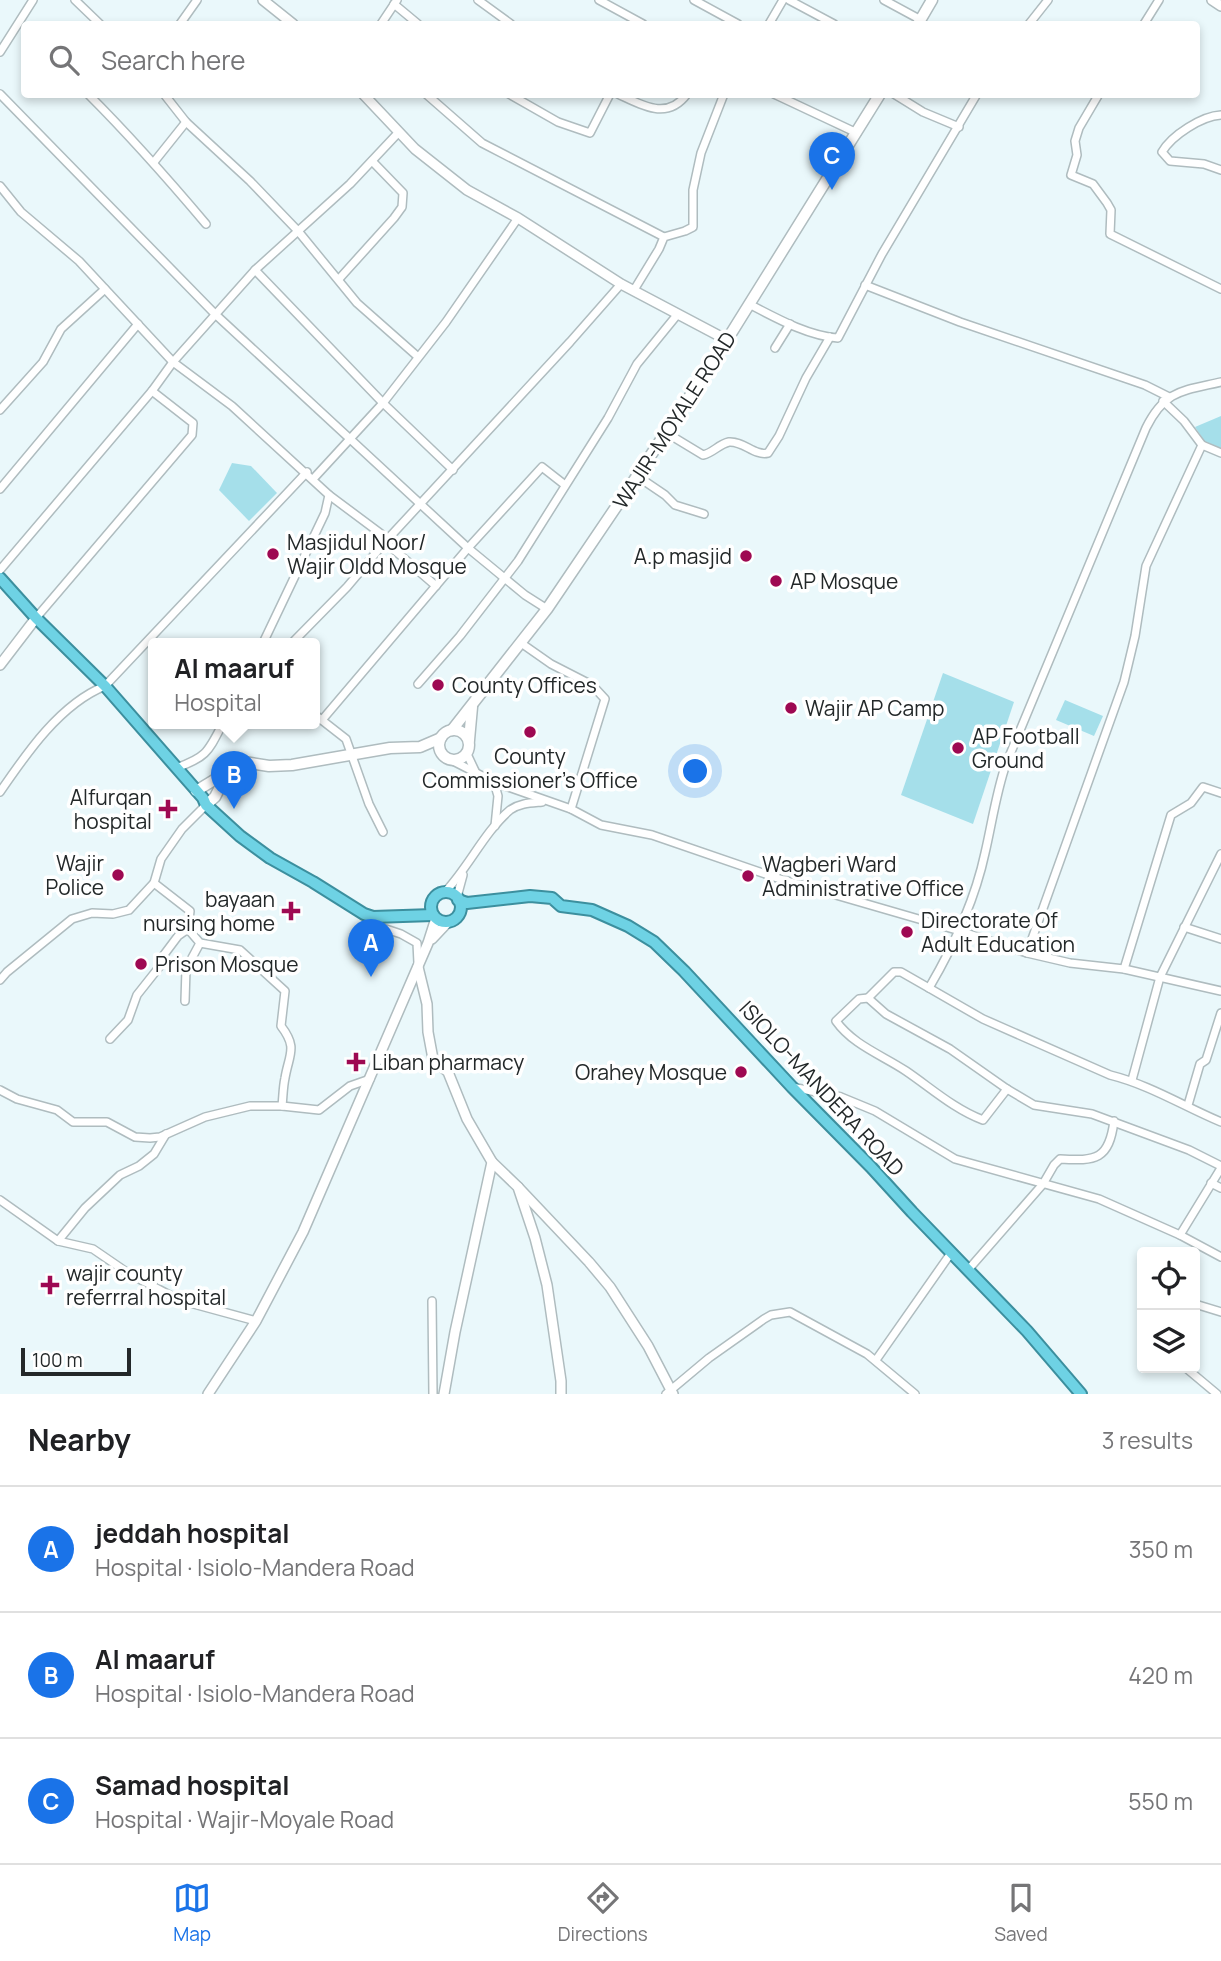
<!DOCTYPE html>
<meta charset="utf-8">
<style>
:root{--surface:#fff;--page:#f6f6f6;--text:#202124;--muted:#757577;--line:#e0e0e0;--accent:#1a73e8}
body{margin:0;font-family:Manrope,sans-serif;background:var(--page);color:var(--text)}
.controls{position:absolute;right:21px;bottom:21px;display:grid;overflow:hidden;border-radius:7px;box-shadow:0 4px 10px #0003}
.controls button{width:63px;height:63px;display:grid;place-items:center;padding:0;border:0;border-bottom:2px solid var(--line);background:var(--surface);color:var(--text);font:35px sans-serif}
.scale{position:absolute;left:21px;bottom:18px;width:110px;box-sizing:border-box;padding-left:7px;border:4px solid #232829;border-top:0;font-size:19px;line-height:24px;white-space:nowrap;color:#232829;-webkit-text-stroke:5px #fff;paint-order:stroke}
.you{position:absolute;left:696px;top:772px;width:24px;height:24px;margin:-18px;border:5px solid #fff;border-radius:50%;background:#1a73e8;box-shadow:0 0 0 10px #1a73e833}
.badge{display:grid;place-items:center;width:46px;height:46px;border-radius:50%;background:var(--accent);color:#fff;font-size:23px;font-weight:700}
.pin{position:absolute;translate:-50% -58px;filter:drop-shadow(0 2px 4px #0008)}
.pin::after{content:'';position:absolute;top:37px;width:24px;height:21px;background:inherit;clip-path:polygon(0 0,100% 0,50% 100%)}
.popup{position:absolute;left:148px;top:638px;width:172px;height:91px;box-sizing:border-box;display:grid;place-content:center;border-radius:7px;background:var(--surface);filter:drop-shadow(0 2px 5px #0005);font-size:23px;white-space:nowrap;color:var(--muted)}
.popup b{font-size:26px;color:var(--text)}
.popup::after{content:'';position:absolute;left:50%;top:100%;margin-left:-14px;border:14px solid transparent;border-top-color:var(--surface)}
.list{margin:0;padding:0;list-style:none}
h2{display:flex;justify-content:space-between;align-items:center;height:91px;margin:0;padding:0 28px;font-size:30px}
h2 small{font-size:23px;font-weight:400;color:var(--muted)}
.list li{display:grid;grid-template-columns:46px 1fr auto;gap:21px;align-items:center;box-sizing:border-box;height:126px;padding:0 28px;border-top:2px solid var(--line)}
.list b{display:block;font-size:26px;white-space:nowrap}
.list p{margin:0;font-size:23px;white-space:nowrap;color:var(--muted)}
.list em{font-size:23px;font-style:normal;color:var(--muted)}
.icon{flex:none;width:38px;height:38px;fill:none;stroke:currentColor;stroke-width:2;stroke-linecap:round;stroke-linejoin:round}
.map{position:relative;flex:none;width:1221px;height:1394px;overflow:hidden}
.search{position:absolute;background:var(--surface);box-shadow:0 4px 10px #0003;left:21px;right:21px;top:21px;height:77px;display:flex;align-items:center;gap:18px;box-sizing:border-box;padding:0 24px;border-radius:7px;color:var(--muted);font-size:26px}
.sheet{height:469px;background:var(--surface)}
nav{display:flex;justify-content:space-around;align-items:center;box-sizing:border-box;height:98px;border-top:2px solid var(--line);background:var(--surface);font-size:19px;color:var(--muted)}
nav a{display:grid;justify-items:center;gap:4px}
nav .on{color:var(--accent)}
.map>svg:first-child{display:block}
.green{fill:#a5dfea}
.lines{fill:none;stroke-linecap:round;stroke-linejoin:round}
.minor-casing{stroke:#afbcbf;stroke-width:10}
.tertiary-casing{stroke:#afbcbf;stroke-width:12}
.secondary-casing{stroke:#afbcbf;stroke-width:13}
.trunk-casing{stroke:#3c8f9e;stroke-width:14}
.minor{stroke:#fff;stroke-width:7}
.tertiary{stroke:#fff;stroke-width:9}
.secondary{stroke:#fff;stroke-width:10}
.trunk{stroke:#6ed2e4;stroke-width:10}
.poi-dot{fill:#9e0952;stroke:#fff;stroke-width:2.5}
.labels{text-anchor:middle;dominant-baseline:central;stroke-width:7;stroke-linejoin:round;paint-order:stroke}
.street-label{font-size:21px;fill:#232829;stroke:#fff}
.poi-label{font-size:21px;fill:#232829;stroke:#fff;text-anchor:start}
</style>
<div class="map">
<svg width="1221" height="1394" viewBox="0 0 1221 1394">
<rect width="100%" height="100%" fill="#eaf8fb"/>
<g class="green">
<path d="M1221,416V448L1205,442L1195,427Z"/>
<path d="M232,463L251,466L277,493L249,521L219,490Z"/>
<path d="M943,673L1014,702L973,824L901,795Z"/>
<path d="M1065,700L1103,716L1094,736L1056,720Z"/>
</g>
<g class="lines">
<g class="minor-casing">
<g id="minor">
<path d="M75,0L100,24"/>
<path d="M478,0L511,24"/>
<path d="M599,0L643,24"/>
<path d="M694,0L738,24"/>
<path d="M789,0L834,24"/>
<path d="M884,0L921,20"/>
<path d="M394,4L418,24"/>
<path d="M180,24L197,0"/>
<path d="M381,24L397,0"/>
<path d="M769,24L783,0"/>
<path d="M1029,24L1048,0"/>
<path d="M1144,24L1159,0"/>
<path d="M0,52L33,0"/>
<path d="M0,94L215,314L468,548L525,595L547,609"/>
<path d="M88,94C130,136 168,179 206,224"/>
<path d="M164,94L186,122L250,181L298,231L357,303L417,356"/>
<path d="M426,94L482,143L664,237"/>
<path d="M509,94L558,122L590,133L610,94"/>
<path d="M618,94C642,105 667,121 687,94"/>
<path d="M774,94L857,133"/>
<path d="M894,94L923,112L959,127"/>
<path d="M1099,94L1079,128L1075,141L1077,155L1071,175L1093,184L1107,203L1111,210L1110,234L1221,289"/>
<path d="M1221,115C1202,116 1172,135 1162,152L1170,161L1204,164L1221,170"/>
<path d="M154,162L186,122"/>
<path d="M0,186L21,212L79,261L105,289L173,362L232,406L329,495L325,513L263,643"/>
<path d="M255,270L383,403L453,470"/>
<path d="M339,279L394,218L402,207L403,193L372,161"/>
<path d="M865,285L960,322L1145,385L1169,397"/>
<path d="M634,290L659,249L664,237L685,231L693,227V190L701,153L724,94"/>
<path d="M749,304C776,318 808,336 838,338L882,254L977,94"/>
<path d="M775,348L790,324"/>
<path d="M1221,382C1182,391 1165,390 1146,428L1006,764C996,793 992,823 985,853C975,900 953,947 929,988L983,1019L1110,1075C1150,1085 1183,1106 1221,1122"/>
<path d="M1163,401L1184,421L1202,445L1221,453"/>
<path d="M0,410L43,362L61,329L105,289"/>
<path d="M665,432L703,455C713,453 719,444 729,442C744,441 754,456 768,453L779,436L806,378L830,337"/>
<path d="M637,476L665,495L675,505L704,514"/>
<path d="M314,478L383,403L446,322L518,218"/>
<path d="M0,489L138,324"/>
<path d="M329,495L388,539"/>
<path d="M385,542L436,586"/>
<path d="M0,570L152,391L173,362L255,270L350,184L398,133"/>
<path d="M36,618L192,435L193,423L152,391"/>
<path d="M292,643L347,587L385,542L570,342L621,284"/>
<path d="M521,643L551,664L592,685L605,699L571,809"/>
<path d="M418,684L460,636L518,561L608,418L637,364L677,315"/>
<path d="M314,714L346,739L369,804L383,832"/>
<path d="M322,720L468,548L542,467L565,485"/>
<path d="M467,754L475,771"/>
<path d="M451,760L494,782L571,809L601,825L652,835L777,878L960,931L1027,953L1070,963L1124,969L1221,991"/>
<path d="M176,768C207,757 208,752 223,723"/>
<path d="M494,782L498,796L495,826"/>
<path d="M0,792C26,754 60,704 105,686L307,472"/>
<path d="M154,883L190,911L188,929L200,943L240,950L285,991L281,1026C298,1048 289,1054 285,1078C283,1087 283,1097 282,1106"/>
<path d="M445,892C468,868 485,831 510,810C520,803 531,803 542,802"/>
<path d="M457,897L463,875"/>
<path d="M373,917L371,924L401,934L417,943L418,963"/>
<path d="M1184,927L1221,939"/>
<path d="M1027,953L1124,682L1135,636L1146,566L1202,445"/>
<path d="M1124,969L1171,815L1191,803L1203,787L1221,793"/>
<path d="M0,980L7,972L72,919L92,913L113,914L129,910L154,883L161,859L182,829L206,805"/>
<path d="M929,988L901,972H894L868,998L859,999L836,1021C853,1045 882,1055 906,1071C931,1088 954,1109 983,1120L1007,1089"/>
<path d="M868,998L886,1014L950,1049L1007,1089L1034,1105L1092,1114L1189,1150L1221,1166"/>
<path d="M185,1001L186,969L200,943"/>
<path d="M110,1039L128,1020L137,995L160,966L163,956L178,936L188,929"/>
<path d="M1132,1080L1160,977L1221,854"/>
<path d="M792,1087L841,1097L875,1111L955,1159L1099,1199L1180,1235L1221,1257"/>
<path d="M0,1090L17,1099L57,1110L73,1122H107L135,1137L150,1138L160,1137L205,1117L250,1106H282L319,1110L350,1086L370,1079"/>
<path d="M1188,1105L1200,1064L1206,1060L1221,1013"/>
<path d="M1211,1183L1221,1188"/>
<path d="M0,1200L58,1241L93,1249L128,1273L179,1300L256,1321"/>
<path d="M1180,1235L1221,1168"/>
<path d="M58,1241L85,1208L120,1175L139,1166L154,1154L166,1134"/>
<path d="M968,1270L1043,1184L1054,1165L1060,1159C1096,1161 1109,1160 1114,1121"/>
<path d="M432,1301L433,1394"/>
<path d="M1195,1304L1221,1312"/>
<path d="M876,1360L951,1253"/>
<path d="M1186,1368L1217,1394"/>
<path d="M666,1394L709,1358L764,1319L771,1315L790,1312L867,1354L915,1394"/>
</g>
</g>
<g class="tertiary-casing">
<g id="tertiary">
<path d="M263,0L293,24"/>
<path d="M1212,0L1221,6"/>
<path d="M363,94L415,149L467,190L518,218L621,284L727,340"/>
<path d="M0,665L36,618"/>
<path d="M432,939L448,922"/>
<path d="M418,967L427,1004L428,1032L433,1059L448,1072L467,1119L492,1162L455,1332L444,1394"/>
<path d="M492,1162L518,1187L535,1238L547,1285L561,1381V1394"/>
<path d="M518,1187L589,1262L610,1287L648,1346L673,1394"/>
<path d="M208,1394L256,1321L303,1232L428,943L436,918"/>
</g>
</g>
<g class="secondary-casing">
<g id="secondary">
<path d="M918,24L932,0"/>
<circle cx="454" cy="745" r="15"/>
<path d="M452,730L547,609L637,476L727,340L880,94"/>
<path d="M469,740L472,707"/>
<path d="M196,791L244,762L269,766L292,765L390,748L420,747L441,738"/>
<path d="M206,805L215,797L226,775"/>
</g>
</g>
<g class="trunk-casing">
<g id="trunk">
<path d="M0,578L36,618L105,686L203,798L206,805L240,836L270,858L313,882L364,914L373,917L433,915"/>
<circle cx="446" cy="907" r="15"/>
<path d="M458,900L467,903L530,896L552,898L561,906L592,910L628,926L654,942L684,971L792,1087L871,1167L912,1212L1027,1331L1081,1394"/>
</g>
</g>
<use href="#minor" class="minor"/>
<use href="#tertiary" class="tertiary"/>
<use href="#secondary" class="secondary"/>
<use href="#trunk" class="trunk"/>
</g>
<g class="poi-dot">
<circle cx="273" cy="554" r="7"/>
<circle cx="746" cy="556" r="7"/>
<circle cx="776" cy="581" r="7"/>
<circle cx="438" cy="685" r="7"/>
<circle cx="791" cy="708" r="7"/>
<circle cx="530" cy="732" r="7"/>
<circle cx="958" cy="748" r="7"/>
<path d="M164.5 798.5h7v7h7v7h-7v7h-7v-7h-7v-7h7z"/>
<circle cx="118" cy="875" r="7"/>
<circle cx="748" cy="876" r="7"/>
<path d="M287.5 900.5h7v7h7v7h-7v7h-7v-7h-7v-7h7z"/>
<circle cx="907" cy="932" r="7"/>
<circle cx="141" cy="964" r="7"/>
<path d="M352.5 1051.5h7v7h7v7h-7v7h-7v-7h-7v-7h7z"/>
<circle cx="741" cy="1072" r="7"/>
<path d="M46.5 1274.5h7v7h7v7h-7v7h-7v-7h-7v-7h7z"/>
</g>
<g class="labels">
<g class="street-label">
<text transform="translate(674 420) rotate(-57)">WAJIR-MOYALE ROAD</text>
<text transform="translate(822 1088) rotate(47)">ISIOLO-MANDERA ROAD</text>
</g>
<g class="poi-label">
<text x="287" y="542">Masjidul Noor/<tspan x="287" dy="24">Wajir Oldd Mosque</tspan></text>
<text x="732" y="556" text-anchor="end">A.p masjid</text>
<text x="790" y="581">AP Mosque</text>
<text x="452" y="685">County Offices</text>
<text x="805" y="708">Wajir AP Camp</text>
<text x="972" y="736">AP Football<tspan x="972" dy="24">Ground</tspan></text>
<text x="530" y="756" text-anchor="middle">County<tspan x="530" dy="24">Commissioner's Office</tspan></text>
<text x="152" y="797" text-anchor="end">Alfurqan<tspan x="152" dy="24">hospital</tspan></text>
<text x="104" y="863" text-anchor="end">Wajir<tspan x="104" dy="24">Police</tspan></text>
<text x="762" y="864">Wagberi Ward<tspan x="762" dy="24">Administrative Office</tspan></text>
<text x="275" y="899" text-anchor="end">bayaan<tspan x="275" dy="24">nursing home</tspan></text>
<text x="921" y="920">Directorate Of<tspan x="921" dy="24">Adult Education</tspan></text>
<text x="155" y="964">Prison Mosque</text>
<text x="372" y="1062">Liban pharmacy</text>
<text x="727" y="1072" text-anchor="end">Orahey Mosque</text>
<text x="66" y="1273">wajir county<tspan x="66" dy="24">referrral hospital</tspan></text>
</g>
</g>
</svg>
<div class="controls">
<button><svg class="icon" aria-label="locate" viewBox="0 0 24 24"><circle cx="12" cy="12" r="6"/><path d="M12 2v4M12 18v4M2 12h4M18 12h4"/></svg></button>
<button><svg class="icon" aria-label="layers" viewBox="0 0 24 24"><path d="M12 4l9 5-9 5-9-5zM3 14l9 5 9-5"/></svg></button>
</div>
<div class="scale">100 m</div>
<div class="you"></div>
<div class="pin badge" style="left:371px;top:977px">A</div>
<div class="pin badge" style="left:234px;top:809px">B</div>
<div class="popup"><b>Al maaruf</b>Hospital</div>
<div class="pin badge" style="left:832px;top:190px">C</div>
<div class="search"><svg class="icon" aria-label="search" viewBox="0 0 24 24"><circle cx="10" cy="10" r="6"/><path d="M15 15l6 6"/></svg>Search here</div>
</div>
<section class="sheet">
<h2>Nearby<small>3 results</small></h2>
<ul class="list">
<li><span class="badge">A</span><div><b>jeddah hospital</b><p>Hospital · Isiolo-Mandera Road</p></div><em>350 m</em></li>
<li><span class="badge">B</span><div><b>Al maaruf</b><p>Hospital · Isiolo-Mandera Road</p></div><em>420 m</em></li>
<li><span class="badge">C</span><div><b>Samad hospital</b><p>Hospital · Wajir-Moyale Road</p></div><em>550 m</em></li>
</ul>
</section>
<nav>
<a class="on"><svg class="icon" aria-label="map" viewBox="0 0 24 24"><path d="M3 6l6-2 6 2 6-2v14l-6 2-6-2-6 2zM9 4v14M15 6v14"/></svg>Map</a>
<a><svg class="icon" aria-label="directions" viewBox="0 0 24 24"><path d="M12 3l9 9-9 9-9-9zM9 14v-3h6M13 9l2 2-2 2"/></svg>Directions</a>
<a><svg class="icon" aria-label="saved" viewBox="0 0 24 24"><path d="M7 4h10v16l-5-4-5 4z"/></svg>Saved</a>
</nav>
